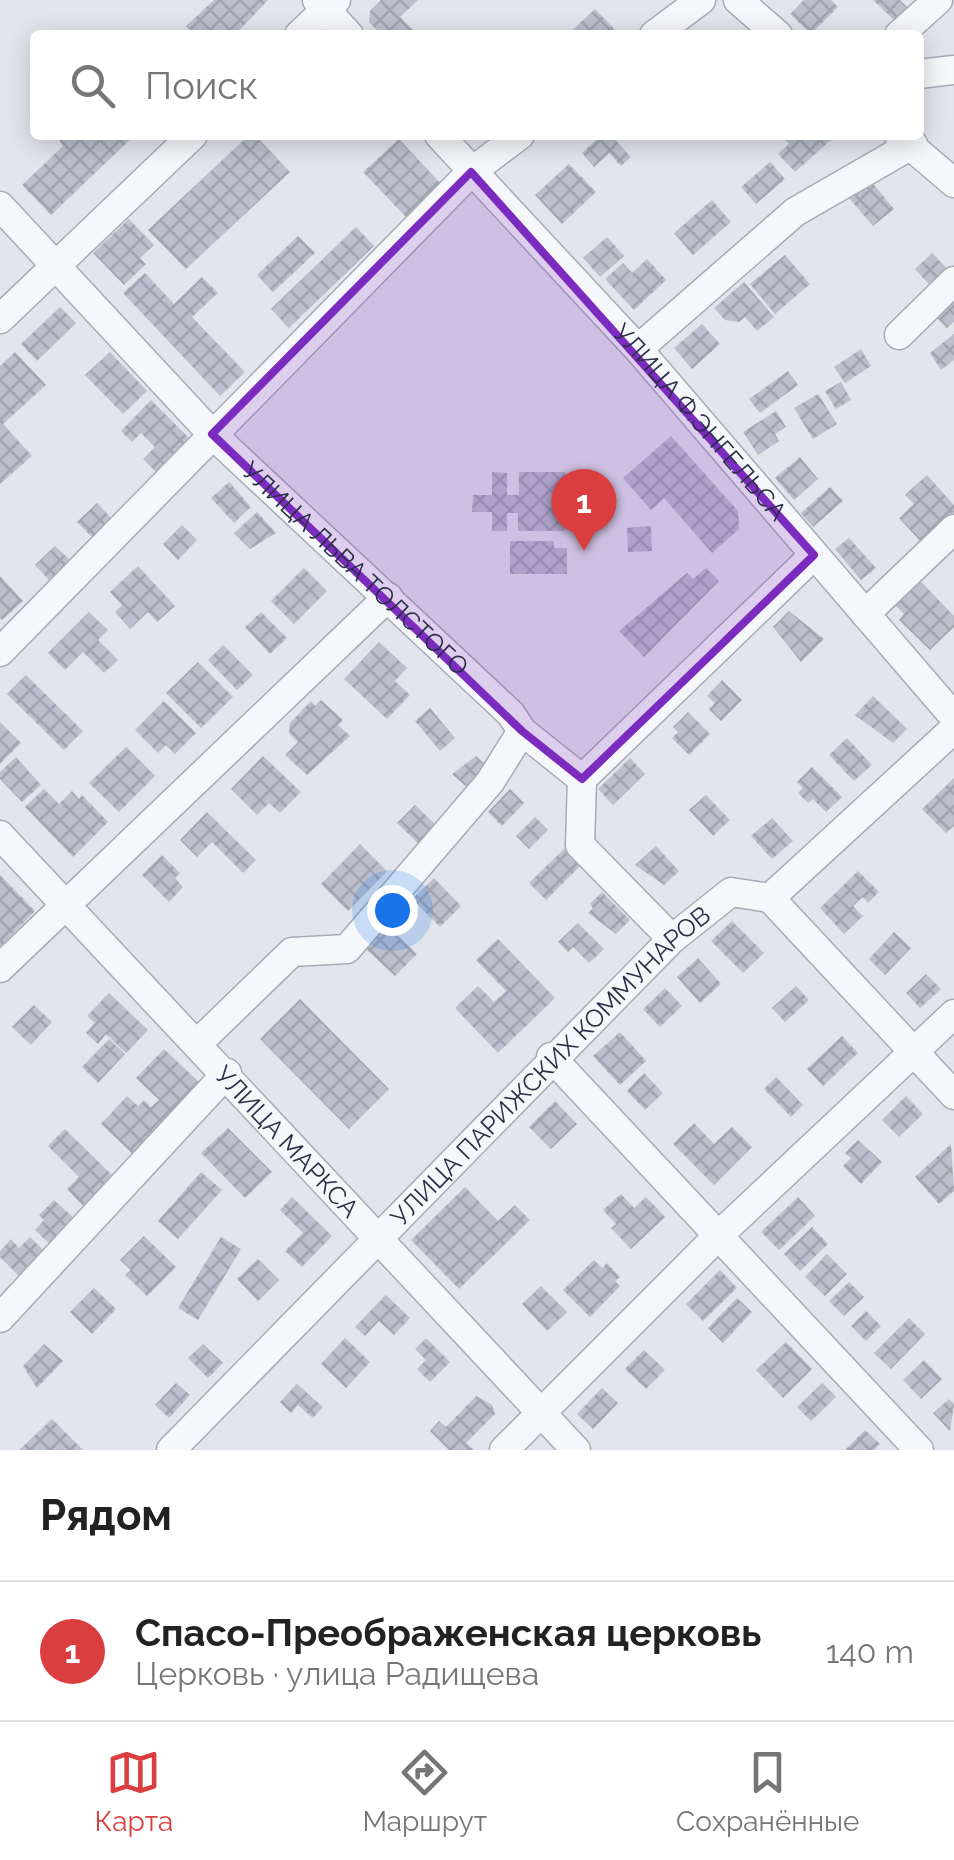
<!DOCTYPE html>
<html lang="ru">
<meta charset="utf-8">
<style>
:root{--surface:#fff;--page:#f2f2f2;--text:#222;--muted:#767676;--line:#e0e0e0;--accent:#db3e3f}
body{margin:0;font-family:Raleway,sans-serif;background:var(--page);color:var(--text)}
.you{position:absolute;left:392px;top:910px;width:35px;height:35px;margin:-25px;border:8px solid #fff;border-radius:50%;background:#1a73e8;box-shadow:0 0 0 15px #1a73e833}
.badge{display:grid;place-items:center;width:65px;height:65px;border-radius:50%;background:var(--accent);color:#fff;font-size:32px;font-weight:700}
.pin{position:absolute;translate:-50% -82px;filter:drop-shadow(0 2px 5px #0008)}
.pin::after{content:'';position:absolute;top:52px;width:35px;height:30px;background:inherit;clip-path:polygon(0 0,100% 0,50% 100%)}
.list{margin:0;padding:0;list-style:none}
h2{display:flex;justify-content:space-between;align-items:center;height:130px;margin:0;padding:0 40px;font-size:42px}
h2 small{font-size:32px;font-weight:400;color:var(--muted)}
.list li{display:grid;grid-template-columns:65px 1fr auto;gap:30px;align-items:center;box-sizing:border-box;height:140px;padding:0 40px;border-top:2px solid var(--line)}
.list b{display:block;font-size:38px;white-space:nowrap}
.list p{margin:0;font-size:32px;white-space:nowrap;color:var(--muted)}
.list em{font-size:32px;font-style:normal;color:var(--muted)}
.icon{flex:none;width:55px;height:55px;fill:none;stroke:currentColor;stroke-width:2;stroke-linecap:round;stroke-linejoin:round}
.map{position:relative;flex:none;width:954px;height:1450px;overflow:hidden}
.search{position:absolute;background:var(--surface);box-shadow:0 5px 25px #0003;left:30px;right:30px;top:30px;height:110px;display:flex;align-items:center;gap:25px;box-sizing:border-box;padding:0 35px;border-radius:10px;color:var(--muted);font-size:38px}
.sheet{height:270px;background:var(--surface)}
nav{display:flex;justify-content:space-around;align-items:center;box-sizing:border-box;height:140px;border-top:2px solid var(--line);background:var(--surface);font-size:28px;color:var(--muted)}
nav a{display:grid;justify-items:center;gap:5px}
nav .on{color:var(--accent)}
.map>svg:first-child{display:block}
.building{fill:url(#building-cross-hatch)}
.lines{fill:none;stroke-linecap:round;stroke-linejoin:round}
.minor-casing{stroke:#a7abb7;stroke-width:31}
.minor{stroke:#f6f7fa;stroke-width:28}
.marked{fill:#7b2cbf;fill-opacity:0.2;stroke:#7b2cbf;stroke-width:8;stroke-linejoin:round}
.labels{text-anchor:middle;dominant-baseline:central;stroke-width:10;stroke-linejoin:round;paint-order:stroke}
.street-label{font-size:25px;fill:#292f46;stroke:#f3f5f9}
</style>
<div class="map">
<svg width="954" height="1450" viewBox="0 0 954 1450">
<defs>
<pattern id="building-cross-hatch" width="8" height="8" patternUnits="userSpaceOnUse" patternTransform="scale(2.5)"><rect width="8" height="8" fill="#bcc0cd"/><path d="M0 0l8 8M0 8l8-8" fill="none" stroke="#a2a5b1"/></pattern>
</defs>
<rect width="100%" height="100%" fill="#e3e5ec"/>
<g class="building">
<path d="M214,0H268L235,35H195L186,26Z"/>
<path d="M381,0H418L400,17L418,35H381L369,22L370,11Z"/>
<path d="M804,0H831L838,7L811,34L790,14Z"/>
<path d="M873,0H900L908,8L895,21Z"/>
<path d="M595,9L620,35H567Z"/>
<path d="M56,135H135L51,215L22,185L63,146Z"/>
<path d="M249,135H255L290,172L186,269L148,230Z"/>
<path d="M601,135H611L631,157L621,166L609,153L594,167L582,153Z"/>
<path d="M781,135H827L831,140L795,172L778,154L789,144Z"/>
<path d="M399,139L442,185L407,218L363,172Z"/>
<path d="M770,162L785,179L756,204L741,187Z"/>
<path d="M569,164L596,192L562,224L535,195Z"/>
<path d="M870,180L894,209L873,226L849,198Z"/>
<path d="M712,200L731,222L693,255L674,233Z"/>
<path d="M129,219L154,245L140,258L146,264L124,285L93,253Z"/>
<path d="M356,227L374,246L289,328L271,309Z"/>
<path d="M298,236L315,253L273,292L257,275Z"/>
<path d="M607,237L624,256L600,277L583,258Z"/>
<path d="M932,253L954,276L937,293L915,269Z"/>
<path d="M785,255L810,284L775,314L750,284Z"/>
<path d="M647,259L666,280L634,310L605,279L623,263L632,273Z"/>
<path d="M145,273L174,304L202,277L218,293L192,317L245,372L220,396L123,293Z"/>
<path d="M744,282L774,317L757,331L745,317L739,322L725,320L714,308Z"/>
<path d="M954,288V322L947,328L931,312Z"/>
<path d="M60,307L76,323L37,361L21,344Z"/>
<path d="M702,324L720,344L692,369L674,348Z"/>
<path d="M954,334V360L941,370L930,353Z"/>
<path d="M861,349L871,366L845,383L834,367Z"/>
<path d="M15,352L46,385L3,424L32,456L0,484V366Z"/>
<path d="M110,352L147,391L123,414L85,375Z"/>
<path d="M788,371L798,385L760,413L749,399Z"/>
<path d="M841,382L851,400L836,409L825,391Z"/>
<path d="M818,394L837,424L813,439L794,408Z"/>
<path d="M151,400L192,441L158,474L143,459L155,447L141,433L132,442L121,431Z"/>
<path d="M776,411L786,427L775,434L779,441L758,455L743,432Z"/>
<path d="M671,436L738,511L739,529L712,553L664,498L651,510L623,478Z"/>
<path d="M800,457L818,479L794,500L775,478Z"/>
<path d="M492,472L507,473V495H519V472H565L573,513L565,519V531H518V513H507V531H492V512H472L473,495H492Z"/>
<path d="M927,475L954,505V512L921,542L899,518L914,504L905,495Z"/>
<path d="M229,482L251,507L234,523L211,498Z"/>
<path d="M830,487L843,501L813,527L801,513Z"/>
<path d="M97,503L112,519L93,538L77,522Z"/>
<path d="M257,512L276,533L250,549L234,533Z"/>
<path d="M182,525L197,540L178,560L163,544Z"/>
<path d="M651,526L652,551L628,552L627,528Z"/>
<path d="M849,538L876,568L861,580L835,549Z"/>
<path d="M510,541H554V548H567V574H510Z"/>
<path d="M55,546L70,560L49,580L35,565Z"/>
<path d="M138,566L175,606L157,622L148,612L130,629L115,612L122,605L110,592Z"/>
<path d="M304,568L327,591L294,624L271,601Z"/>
<path d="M706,568L719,581L644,657L619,631L687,573L693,579Z"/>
<path d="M0,576L23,601L2,620L0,618Z"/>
<path d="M918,579L954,616V627L930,650L899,620L904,614L893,603Z"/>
<path d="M789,611L824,639L801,662L773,627Z"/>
<path d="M89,612L108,630L98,640L118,660L104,673L83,652L65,670L48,653Z"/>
<path d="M261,612L287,638L270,654L245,627Z"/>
<path d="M379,642L407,668L395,681L410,695L387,719L344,679Z"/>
<path d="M223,645L253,675L237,690L208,660Z"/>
<path d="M198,662L233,697L201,728L166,693Z"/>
<path d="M26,675L83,731L64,750L7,694Z"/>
<path d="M722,680L742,700L721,721L709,709L715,703L707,696Z"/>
<path d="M873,696L907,729L893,743L855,715Z"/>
<path d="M321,700L343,720L338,725L350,736L307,775L285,755L298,742L289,733L290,723L311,701L315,706Z"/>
<path d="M164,701L196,733L175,754L166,745L158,753L135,730Z"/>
<path d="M430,708L455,738L440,751L415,721Z"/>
<path d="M688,712L710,734L689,755L672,738L678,732L673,727Z"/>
<path d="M0,722L21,743L0,764Z"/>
<path d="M847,738L872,765L854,781L829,755Z"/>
<path d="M126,747L155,776L119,812L89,783Z"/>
<path d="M263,756L301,792L280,813L269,803L257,815L231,789Z"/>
<path d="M476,756L490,769L470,790L452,774Z"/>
<path d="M16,757L41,785L22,802L0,779V772Z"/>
<path d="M630,758L645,774L613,805L598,789Z"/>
<path d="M812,767L842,797L826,812L813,799L808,803L798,793L803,788L797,782Z"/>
<path d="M954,778V826L946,833L922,809Z"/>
<path d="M44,789L59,804L72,791L79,799L82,795L108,822L73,857L25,807Z"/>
<path d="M510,789L524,803L502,826L488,812Z"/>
<path d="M706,795L730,820L713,836L689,810Z"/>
<path d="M415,805L437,826L419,844L397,823Z"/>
<path d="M207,812L256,860L243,873L212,842L197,857L180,840Z"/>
<path d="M535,817L548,830L529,849L516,836Z"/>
<path d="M772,818L793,841L772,859L751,836Z"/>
<path d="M360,844L387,871L348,911L321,884Z"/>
<path d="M568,845L584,862L546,900L529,883Z"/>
<path d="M656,846L679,871L664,885L635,865Z"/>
<path d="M162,855L180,873L175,878L183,887L169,902L142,875Z"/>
<path d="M858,871L879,892L868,903L863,897L853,906L863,916L844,934L820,908Z"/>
<path d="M0,875L35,911L0,947Z"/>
<path d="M434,878L461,906L440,927L412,899Z"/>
<path d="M602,892L630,920L616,934L588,913L593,908L590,904Z"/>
<path d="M732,921L764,953L743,973L711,941Z"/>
<path d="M578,923L604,949L589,963L573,947L568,952L558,942Z"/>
<path d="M387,925L417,954L395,976L365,948Z"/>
<path d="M894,932L911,948L885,975L869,959Z"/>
<path d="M498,939L555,998L498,1053L455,1008L478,986L494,1002L506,991L476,960Z"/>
<path d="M698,958L721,984L700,1003L677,977Z"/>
<path d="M926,974L941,989L920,1008L906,993Z"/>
<path d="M796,986L809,1000L785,1022L772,1008Z"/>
<path d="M665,988L682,1006L660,1027L643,1009Z"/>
<path d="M109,993L148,1030L126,1053L106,1034L98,1044L86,1033L95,1023L87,1016Z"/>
<path d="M300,999L389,1089L349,1129L260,1039Z"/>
<path d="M34,1005L52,1022L31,1045L12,1027Z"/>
<path d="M620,1032L646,1061L620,1085L593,1056Z"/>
<path d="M842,1036L858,1053L823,1086L807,1069Z"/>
<path d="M109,1039L125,1054L98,1083L82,1067Z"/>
<path d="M164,1049L201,1084L134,1155L101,1124L127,1096L138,1106L144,1100L151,1107L159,1100L136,1078Z"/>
<path d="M644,1073L663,1093L645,1110L627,1091Z"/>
<path d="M776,1077L803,1105L791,1117L764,1089Z"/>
<path d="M906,1096L923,1114L899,1137L882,1120Z"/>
<path d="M555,1101L577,1124L551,1149L529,1127Z"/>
<path d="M694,1123L714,1144L732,1127L752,1147L714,1185L673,1144Z"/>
<path d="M228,1128L272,1172L245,1198L201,1153Z"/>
<path d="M65,1129L117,1180L87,1210L67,1189L79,1177L48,1146Z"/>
<path d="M858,1140L882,1162L861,1184L843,1166L851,1158L845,1153Z"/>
<path d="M951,1144L954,1191L939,1204L915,1177Z"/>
<path d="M201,1172L222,1190L178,1239L158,1221Z"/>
<path d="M465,1187L498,1221L515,1205L530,1220L459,1289L411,1240Z"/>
<path d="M621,1194L634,1208L646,1197L665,1217L631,1249L611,1228L616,1224L603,1210Z"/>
<path d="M292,1197L332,1236L302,1267L285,1251L303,1233L280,1210Z"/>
<path d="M798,1197L815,1216L779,1250L761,1232Z"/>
<path d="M54,1200L76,1220L52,1246L35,1230L44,1220L39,1215Z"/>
<path d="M812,1227L828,1244L800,1271L784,1254Z"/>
<path d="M144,1236L176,1267L147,1296L125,1275L131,1270L120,1260Z"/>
<path d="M30,1237L45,1252L20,1277L0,1257V1251L11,1239L19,1248Z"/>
<path d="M221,1237L241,1249L198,1320L178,1308Z"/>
<path d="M827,1254L847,1274L825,1296L805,1277Z"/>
<path d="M258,1259L279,1280L258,1301L237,1279Z"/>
<path d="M594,1260L602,1268L607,1263L620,1277L615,1281L620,1286L590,1317L563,1290Z"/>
<path d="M720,1270L737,1288L703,1321L686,1304Z"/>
<path d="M849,1282L864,1297L844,1316L829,1301Z"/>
<path d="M541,1286L567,1312L547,1331L522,1304Z"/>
<path d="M94,1288L116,1309L92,1334L70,1312Z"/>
<path d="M386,1295L410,1318L394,1335L379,1321L365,1336L355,1327Z"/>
<path d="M737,1298L752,1312L723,1343L708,1328Z"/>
<path d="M866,1311L881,1326L866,1341L851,1326Z"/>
<path d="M909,1318L925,1334L891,1369L874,1353Z"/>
<path d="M345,1338L370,1362L346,1388L321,1364Z"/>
<path d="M426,1338L450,1362L430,1382L417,1369L426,1360L415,1349Z"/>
<path d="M786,1342L812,1369L783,1398L756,1370Z"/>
<path d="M44,1344L63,1361L37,1388L23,1366Z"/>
<path d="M203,1344L223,1363L208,1378L188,1358Z"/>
<path d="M644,1350L665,1370L646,1389L625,1369Z"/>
<path d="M924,1360L942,1379L921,1399L903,1380Z"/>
<path d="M176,1383L190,1395L169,1418L155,1405Z"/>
<path d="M822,1383L836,1397L811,1421L797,1407Z"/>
<path d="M297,1384L323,1407L313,1418L298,1405L291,1413L280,1402Z"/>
<path d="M602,1388L618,1403L593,1429L577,1414Z"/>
<path d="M476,1396L492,1405L495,1414L466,1443L474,1450H449L430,1431L439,1421L446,1427Z"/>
<path d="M949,1399L954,1404L950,1431L933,1413Z"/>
<path d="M52,1419L83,1450H19Z"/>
<path d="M865,1430L880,1444L874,1450H845Z"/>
</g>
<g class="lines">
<g class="minor-casing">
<g id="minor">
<path d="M317,0L349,35"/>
<path d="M738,0L778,35"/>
<path d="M299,35L336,0"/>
<path d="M654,35L701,0"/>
<path d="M899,35L938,0"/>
<path d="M919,74L954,70"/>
<path id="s1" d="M439,135L638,349L954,717"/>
<path d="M899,136L954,183"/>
<path id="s2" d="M0,206L212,434L511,714L522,731L582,779L580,845L672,939"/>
<path d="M0,319L193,135"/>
<path d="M899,335L954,281"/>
<path d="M638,349L795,212L913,144"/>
<path d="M865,614L954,529"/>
<path d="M0,652L471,172L520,135"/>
<path d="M582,779L814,555"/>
<path id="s3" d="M0,835L576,1450"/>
<path d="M770,898L954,1095"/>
<path d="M0,968L388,597"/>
<path d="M198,1043L292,952L347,949L490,782L522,731"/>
<path d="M551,1057L919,1450"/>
<path d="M0,1318L227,1073"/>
<path id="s4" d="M171,1450L672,939L731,892L770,898L954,729"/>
<path d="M504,1450L719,1235L954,1014"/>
</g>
</g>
<use href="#minor" class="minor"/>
</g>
<path class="marked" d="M471,172L814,555L582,779L522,731L212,434Z"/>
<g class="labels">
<g class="street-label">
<text stroke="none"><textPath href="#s1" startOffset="388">УЛИЦА Ф.ЭНГЕЛЬСА</textPath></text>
<text stroke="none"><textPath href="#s2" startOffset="508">УЛИЦА ЛЬВА ТОЛСТОГО</textPath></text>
<text stroke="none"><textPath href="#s4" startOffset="540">УЛИЦА ПАРИЖСКИХ КОММУНАРОВ</textPath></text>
<text stroke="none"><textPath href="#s3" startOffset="420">УЛИЦА МАРКСА</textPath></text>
</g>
</g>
</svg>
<div class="you"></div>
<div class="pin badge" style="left:584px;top:551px">1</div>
<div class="search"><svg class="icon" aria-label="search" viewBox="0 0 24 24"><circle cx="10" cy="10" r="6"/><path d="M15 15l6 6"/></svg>Поиск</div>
</div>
<section class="sheet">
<h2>Рядом<small></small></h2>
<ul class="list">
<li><span class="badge">1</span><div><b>Спасо-Преображенская церковь</b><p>Церковь · улица Радищева</p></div><em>140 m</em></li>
</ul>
</section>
<nav>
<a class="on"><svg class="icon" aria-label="map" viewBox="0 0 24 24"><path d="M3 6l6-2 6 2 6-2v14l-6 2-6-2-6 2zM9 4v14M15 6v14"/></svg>Карта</a>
<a><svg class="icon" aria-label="directions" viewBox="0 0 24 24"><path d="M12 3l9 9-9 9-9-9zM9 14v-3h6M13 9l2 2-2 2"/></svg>Маршрут</a>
<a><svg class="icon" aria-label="saved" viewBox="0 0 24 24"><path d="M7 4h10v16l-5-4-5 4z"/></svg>Сохранённые</a>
</nav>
